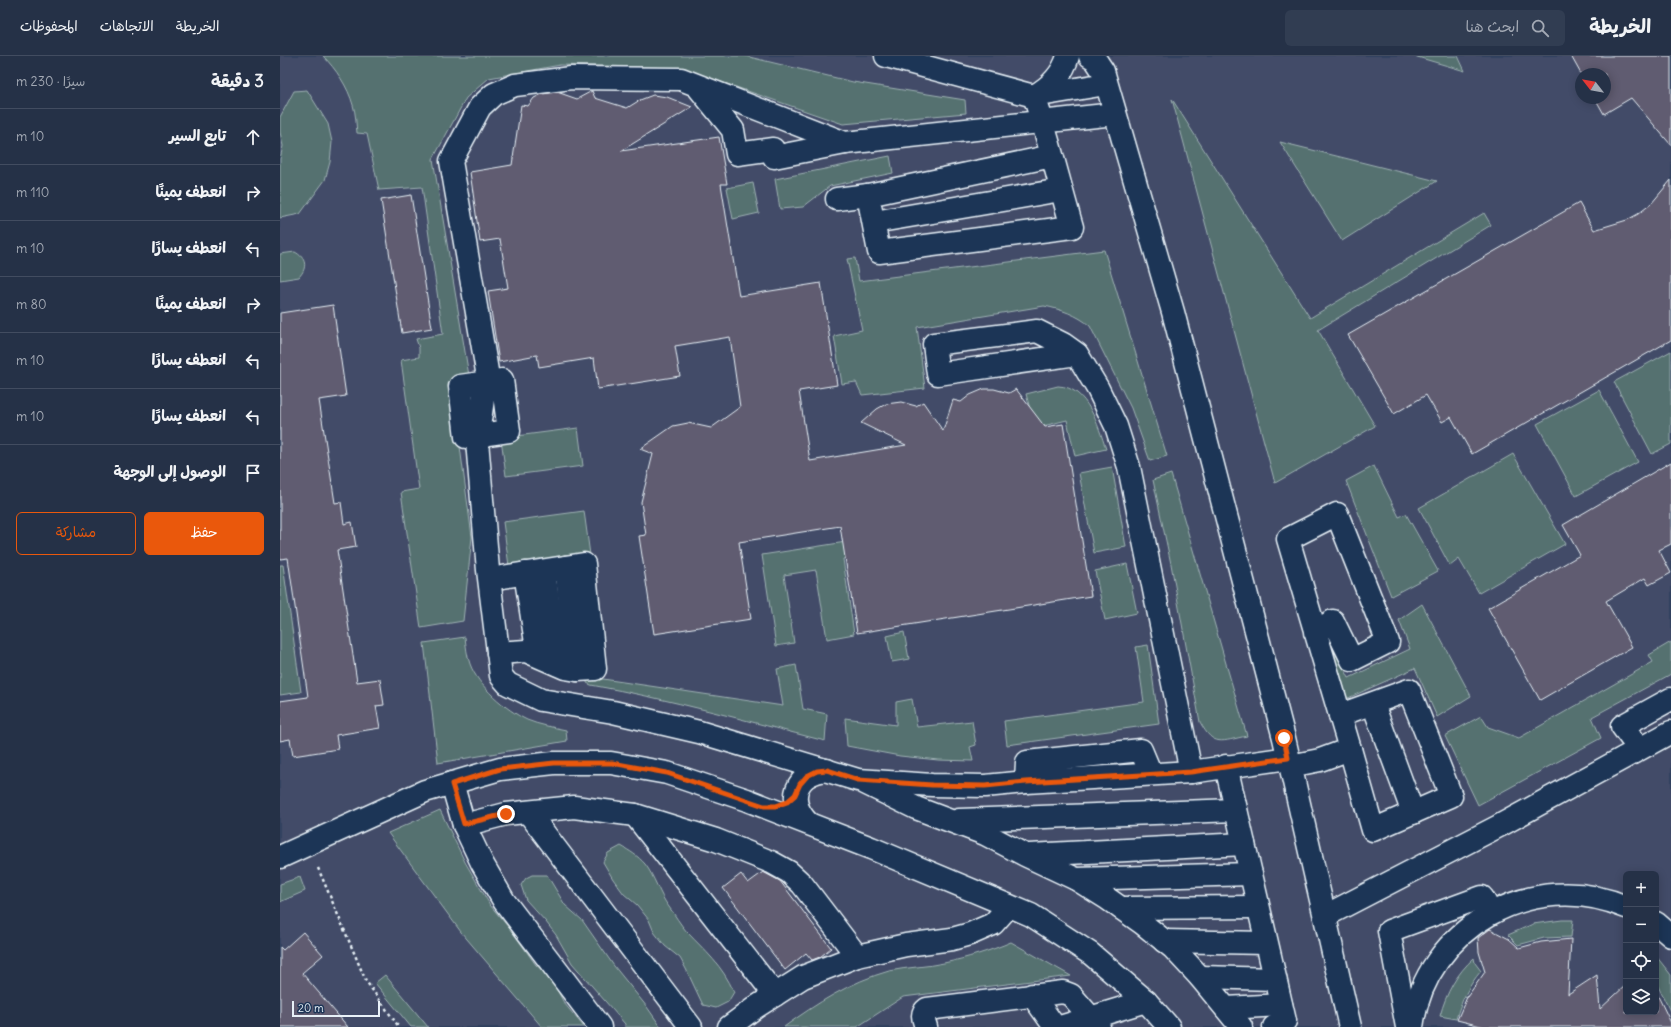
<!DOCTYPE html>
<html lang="ar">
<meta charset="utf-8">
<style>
:root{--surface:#253147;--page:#313d52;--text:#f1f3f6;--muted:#a3a9b4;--line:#424c60;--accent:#ea580c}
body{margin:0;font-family:Delius,"Playpen Sans Arabic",sans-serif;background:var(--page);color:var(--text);direction:rtl}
.controls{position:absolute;right:12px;bottom:12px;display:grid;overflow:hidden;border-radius:6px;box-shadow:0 2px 10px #0003}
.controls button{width:36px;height:36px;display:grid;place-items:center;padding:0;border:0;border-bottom:1px solid var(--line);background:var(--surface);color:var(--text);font:20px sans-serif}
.compass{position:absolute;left:1295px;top:12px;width:36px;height:36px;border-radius:50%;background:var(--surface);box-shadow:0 2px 10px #0003;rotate:301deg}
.scale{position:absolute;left:12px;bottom:10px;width:88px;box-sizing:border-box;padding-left:4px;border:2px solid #e8f1f8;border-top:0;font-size:11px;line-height:14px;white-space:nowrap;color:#e8f1f8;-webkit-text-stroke:3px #1d3557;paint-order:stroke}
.stop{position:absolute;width:12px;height:12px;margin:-9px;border:3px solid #ea580c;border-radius:50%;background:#fff}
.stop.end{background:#ea580c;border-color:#fff;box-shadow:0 1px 4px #0008}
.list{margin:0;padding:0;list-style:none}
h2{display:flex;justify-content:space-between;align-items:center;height:52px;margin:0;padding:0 16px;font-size:17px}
h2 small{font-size:13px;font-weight:400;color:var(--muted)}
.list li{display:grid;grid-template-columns:26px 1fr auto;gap:12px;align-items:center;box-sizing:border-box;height:56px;padding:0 16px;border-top:1px solid var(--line)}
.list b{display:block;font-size:15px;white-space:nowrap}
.list em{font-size:13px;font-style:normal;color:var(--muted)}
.actions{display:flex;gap:8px;padding:12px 16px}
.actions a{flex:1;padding:9px 0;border:1px solid var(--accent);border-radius:6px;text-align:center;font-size:14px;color:var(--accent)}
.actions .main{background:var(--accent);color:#fff}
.icon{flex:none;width:22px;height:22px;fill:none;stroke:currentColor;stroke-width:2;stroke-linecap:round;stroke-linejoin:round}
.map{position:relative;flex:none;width:1391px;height:971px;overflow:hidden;direction:ltr}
header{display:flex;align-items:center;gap:24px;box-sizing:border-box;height:56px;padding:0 20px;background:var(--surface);border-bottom:1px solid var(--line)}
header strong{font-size:19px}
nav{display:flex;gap:22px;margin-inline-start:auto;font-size:14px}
.search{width:280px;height:36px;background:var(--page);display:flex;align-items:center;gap:10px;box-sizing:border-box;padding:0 14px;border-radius:6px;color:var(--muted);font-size:15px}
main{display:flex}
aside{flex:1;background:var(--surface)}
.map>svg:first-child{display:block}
.built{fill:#424c67;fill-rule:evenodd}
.green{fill:#54716f;stroke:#9eb1b4}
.building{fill:#615c71;stroke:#e8f1f8}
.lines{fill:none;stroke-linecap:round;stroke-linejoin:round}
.street-casing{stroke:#e8f1f8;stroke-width:25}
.path{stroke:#e8f1f8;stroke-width:2.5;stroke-dasharray:3 3;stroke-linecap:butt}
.street{stroke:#1d3557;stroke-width:22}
.route{stroke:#ea580c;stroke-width:5}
</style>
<header>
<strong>الخريطة</strong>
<div class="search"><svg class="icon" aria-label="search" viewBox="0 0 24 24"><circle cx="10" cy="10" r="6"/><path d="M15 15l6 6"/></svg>ابحث هنا</div>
<nav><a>الخريطة</a><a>الاتجاهات</a><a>المحفوظات</a></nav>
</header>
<main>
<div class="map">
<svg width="1391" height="971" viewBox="0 0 1391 971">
<rect width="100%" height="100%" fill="#31415f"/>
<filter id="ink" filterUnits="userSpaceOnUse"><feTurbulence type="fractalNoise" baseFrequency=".025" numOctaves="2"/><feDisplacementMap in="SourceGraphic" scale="8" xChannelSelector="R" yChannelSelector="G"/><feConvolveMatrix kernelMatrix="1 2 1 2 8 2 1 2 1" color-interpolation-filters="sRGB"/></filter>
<g filter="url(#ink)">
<path class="built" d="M0,0H1391V971H0ZM1301,18H1325V42H1301ZM1346,818H1376V956H1346Z"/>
<g class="green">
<path d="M43,0H465L573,26L685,44L686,57L563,68L401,12L280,9L209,22L186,42L153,103L189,320L171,323L192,481L183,565L141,572L121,436L139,433L121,304L139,301V292L136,283L163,278L142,131L99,134L87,78L77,77C76,68 76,58 73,49C68,31 56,13 43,0Z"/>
<path d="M1134,0H1178L1185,15Z"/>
<path d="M27,34L48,68L52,86L50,106L45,124L20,158L0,162V103L3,90L0,76V61L14,35Z"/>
<path d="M892,43L1030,262L1204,157L1211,169L1038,274L1095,370L995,427Z"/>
<path d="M1000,86L1157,125L1062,185Z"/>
<path d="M610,100L613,117L550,130L523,151L500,153L495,123Z"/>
<path d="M473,127L479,157L453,163L447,132Z"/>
<path d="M824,194L887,400L870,405L851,352L810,270C798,259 780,253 764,250L637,271L645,332L582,339L576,326L562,328L554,280L582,274L567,203L575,202L579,225Z"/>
<path d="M15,196C26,202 28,211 19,221L0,224V198Z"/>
<path d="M1391,295V388L1372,398L1334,326Z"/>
<path d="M778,330C808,331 818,370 826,393L795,400L787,364L755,372L746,338Z"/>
<path d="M1319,334L1358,406L1296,440L1257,368Z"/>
<path d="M298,372L303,410L226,420L221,382Z"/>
<path d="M1233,398L1285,488L1199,537L1179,503L1170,510L1139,452Z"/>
<path d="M1094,410L1119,461L1126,458L1158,515L1111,540L1066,425Z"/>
<path d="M832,411L846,491L814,497L799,417Z"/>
<path d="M891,418L967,680C941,685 934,692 920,666L891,508L873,424Z"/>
<path d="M304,455L310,499L229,510L223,466Z"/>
<path d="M579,484L582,499L563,503L574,578L547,583L536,514L504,519L514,587L496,590L482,499Z"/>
<path d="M847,508L857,557L825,564L815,515Z"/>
<path d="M0,509H3L21,636L0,639Z"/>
<path d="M1142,548L1191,640L1157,661L1135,612L1066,643L1051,586L1069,622L1130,593L1119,564Z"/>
<path d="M624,576L629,603L612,606L607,580Z"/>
<path d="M185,581C186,590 187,600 190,608C198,630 226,654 247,664C259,669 272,671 286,674L287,685L158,707L144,587Z"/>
<path d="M1391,586V618L1312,661L1321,682L1198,749L1165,680L1201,660L1208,671L1239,682L1373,606L1369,599Z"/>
<path d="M868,589L879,668L727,689L724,665L864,646L856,591Z"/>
<path d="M516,609L523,653L547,658L545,685C467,665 390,643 311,629L307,627V624L323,623L503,650L497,613Z"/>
<path d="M632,643L637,671L692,665L696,689L690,691L693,705L658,704L620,700L567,690L565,662L616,669V646Z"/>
<path d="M160,754L185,806L210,849L234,878L256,909L270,920L284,947L304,971H262L181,876L108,777Z"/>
<path d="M341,790C350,795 358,800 365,808C375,821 379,838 389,851C395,859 400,868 407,876C426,896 442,909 454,936L448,946L436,952L423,949L406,913L400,902L385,890L374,876L369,864L357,849L344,838L333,823L323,806L328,797Z"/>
<path d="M252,819H267L285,849L302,864L334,910L367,951L381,971H345V968L292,907L276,879L266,866L246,844L241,829L246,822Z"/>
<path d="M20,821L25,835L0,846V828Z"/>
<path d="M1282,864H1293L1291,881L1264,882L1238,889L1228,879L1253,868Z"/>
<path d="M731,886L791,920L623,941L577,971H504C537,947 570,926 609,915C628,911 646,911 664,907C687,902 710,895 731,886Z"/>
<path d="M1376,900L1391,919V954L1390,955L1376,926Z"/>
<path d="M1194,902L1195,907L1201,915C1189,929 1181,945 1176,963L1160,960C1166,937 1177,917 1194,902Z"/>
<path d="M105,919L148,971H131L95,927Z"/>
</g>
<g class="building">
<path d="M1291,0H1391V89L1351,42L1324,58L1315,42H1325V18H1301Z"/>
<path d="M312,35L315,42L347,52L360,44L373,39L387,41L412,51L341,95L439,81L447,128H441L459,240L541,227L557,329L519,335L530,405L626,389L581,367L597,353L606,348L621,346L636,350L643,346L663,375L673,344L681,346L690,339L704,333H714L729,337L736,333L765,371L783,368L811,540L577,577L560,470L459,486L471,563L374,578L359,480L366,479L361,446L373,398L360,393L393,370L408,367L431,372L460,351L450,281L395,290L400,320L318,333L314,302L259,311L257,299L219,306L208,235L228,232L220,183L200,186L190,116L232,109L241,49L248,50L254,42L262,38L277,36L297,43Z"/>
<path d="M1391,124V284L1192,398L1171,361L1162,366L1146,339L1114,358L1068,279L1299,147L1314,174L1347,164L1358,158L1371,148Z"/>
<path d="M131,139L152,272L122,277L101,144Z"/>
<path d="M53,249L66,340L39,344L55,447L61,446L64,468L72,466L76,491L57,494L77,626L100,623L104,649L96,650L100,672L56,679L58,693L13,700L10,683L0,685V645L28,641L8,502L0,503V257Z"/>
<path d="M1391,406V488L1379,494L1391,517L1369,529L1365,522L1326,545L1352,591L1260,644L1208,552L1300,499L1283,469Z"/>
<path d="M483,816L500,825L551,892L540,901L532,904L526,897L505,914L443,832L461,818L468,827Z"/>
<path d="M1210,873L1229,883L1239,892L1261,886L1291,883L1288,938L1317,919L1320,953L1346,929V956H1376V936L1391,967V971H1205L1177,964L1187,941L1205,916L1199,896L1198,882Z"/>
<path d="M23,876L43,899L22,917L68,971H0V891L3,894Z"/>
</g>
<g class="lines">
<g class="street-casing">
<g id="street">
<path d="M606,0L754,40L826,28"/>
<path d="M810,0L815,3L823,15L893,256L1004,682L1070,971"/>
<path d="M418,31L453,74L457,98L493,93L494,101L565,87"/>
<path d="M835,58L565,87L401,23L291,22L235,29L214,38L200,51L171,105L207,315L197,385L208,514L221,620L228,628L261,644L333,656L419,676L578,724L652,729L705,730L746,726L911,716L1008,702"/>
<path d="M772,100L588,139L599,196L792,171C779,127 769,83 754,40C770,31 783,18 788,0"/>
<path d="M557,143L588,139"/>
<path d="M594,166L781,134"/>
<path d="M797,298L658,318L654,288L757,275L783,288L797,298L818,333L836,370L849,411L911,716"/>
<path d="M222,324L229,375L186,381L180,330Z"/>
<path d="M286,511L297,614"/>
<path d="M264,515L277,608"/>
<path d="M245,517L258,599"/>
<path d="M210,523L304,508L315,613L297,614L285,612L246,595L218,597"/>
<path d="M1093,648L1133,757"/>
<path d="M1060,659L1129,634L1171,740L1093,774L1070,693"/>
<path d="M1359,693L1342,670L1391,643"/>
<path d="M946,710L1005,965L994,971"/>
<path d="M1010,710L1040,704L1070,693C1049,623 1028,553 1008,483L1057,458L1108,586L1072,604L1053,565L1035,576"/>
<path d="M746,726L747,706L861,694L871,718"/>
<path d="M172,727L184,769L202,807L224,845L320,971"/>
<path d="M585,727L636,752L705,778L745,799L796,823L828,843L862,867L893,892L920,921L961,971"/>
<path d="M248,756L411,971"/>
<path d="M355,759L495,939"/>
<path d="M679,764L956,754"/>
<path d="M528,767C506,744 515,717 547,714"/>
<path d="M184,769L226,758L294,751L355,759L436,784L491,806L509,816L522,828L577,900"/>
<path d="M749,799L964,788"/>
<path d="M0,801L145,735L220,713L274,707H331L387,717L467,744L591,792L751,859L811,898L866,945L889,971"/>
<path d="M796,823L971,818"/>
<path d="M841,852L978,851"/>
<path d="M1045,860L1219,770L1391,676"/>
<path d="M1376,867L1391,880"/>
<path d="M884,885L986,887"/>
<path d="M920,921L995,923"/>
<path d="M752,939L775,971"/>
<path d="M946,952L1001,949"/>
<path d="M449,971L476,951L523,921L577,900L626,889L672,883L690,878L713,868L729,850"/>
<path d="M646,971C644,964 640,958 647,953L783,936L791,939L819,971"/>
<path d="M780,971L866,945"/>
<path d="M1127,971L1109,875L1202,841L1211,857"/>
<path d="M1132,971C1145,871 1254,811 1346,851"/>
</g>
</g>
<path class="path" d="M38,812L86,925L119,971"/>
<use href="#street" class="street"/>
</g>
</g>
<g class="lines" filter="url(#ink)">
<path class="route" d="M226,758L184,768L172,728L220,713L274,707H332L387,717L484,750H496L507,746L515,739L520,728L527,720L537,715L547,714L578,724L652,729L705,730L746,726L911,716L1008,702L1004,682"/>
</g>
</svg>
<div class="controls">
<button>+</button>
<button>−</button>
<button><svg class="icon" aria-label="locate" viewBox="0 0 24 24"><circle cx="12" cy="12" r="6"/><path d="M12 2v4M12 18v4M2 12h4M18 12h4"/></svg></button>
<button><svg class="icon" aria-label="layers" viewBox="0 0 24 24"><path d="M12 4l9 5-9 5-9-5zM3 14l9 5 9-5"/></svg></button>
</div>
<svg class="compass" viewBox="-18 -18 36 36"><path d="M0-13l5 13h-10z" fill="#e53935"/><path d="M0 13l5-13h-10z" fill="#a3a9b4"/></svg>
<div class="scale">20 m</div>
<div class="stop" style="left:1004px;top:682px"></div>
<div class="stop end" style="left:226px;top:758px"></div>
</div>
<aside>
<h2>3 دقيقة<small>سيرًا · 230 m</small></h2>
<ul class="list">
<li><svg class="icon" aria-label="ahead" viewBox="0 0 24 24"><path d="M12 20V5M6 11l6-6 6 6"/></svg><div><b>تابع السير</b></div><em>10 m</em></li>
<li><svg class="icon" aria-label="right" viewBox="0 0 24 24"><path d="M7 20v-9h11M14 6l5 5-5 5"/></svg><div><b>انعطف يمينًا</b></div><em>110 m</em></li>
<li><svg class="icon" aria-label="left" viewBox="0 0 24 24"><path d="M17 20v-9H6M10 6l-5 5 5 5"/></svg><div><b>انعطف يسارًا</b></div><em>10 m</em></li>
<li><svg class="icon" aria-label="right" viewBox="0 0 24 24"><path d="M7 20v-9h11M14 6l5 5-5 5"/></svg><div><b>انعطف يمينًا</b></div><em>80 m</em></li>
<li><svg class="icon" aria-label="left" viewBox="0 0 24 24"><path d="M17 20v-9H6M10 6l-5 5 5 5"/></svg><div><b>انعطف يسارًا</b></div><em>10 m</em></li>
<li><svg class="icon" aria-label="left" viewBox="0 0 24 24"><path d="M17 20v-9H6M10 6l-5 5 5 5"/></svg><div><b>انعطف يسارًا</b></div><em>10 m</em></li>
<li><svg class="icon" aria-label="arrive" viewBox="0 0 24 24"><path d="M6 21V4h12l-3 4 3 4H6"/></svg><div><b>الوصول إلى الوجهة</b></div></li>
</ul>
<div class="actions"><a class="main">حفظ</a><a>مشاركة</a></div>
</aside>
</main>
